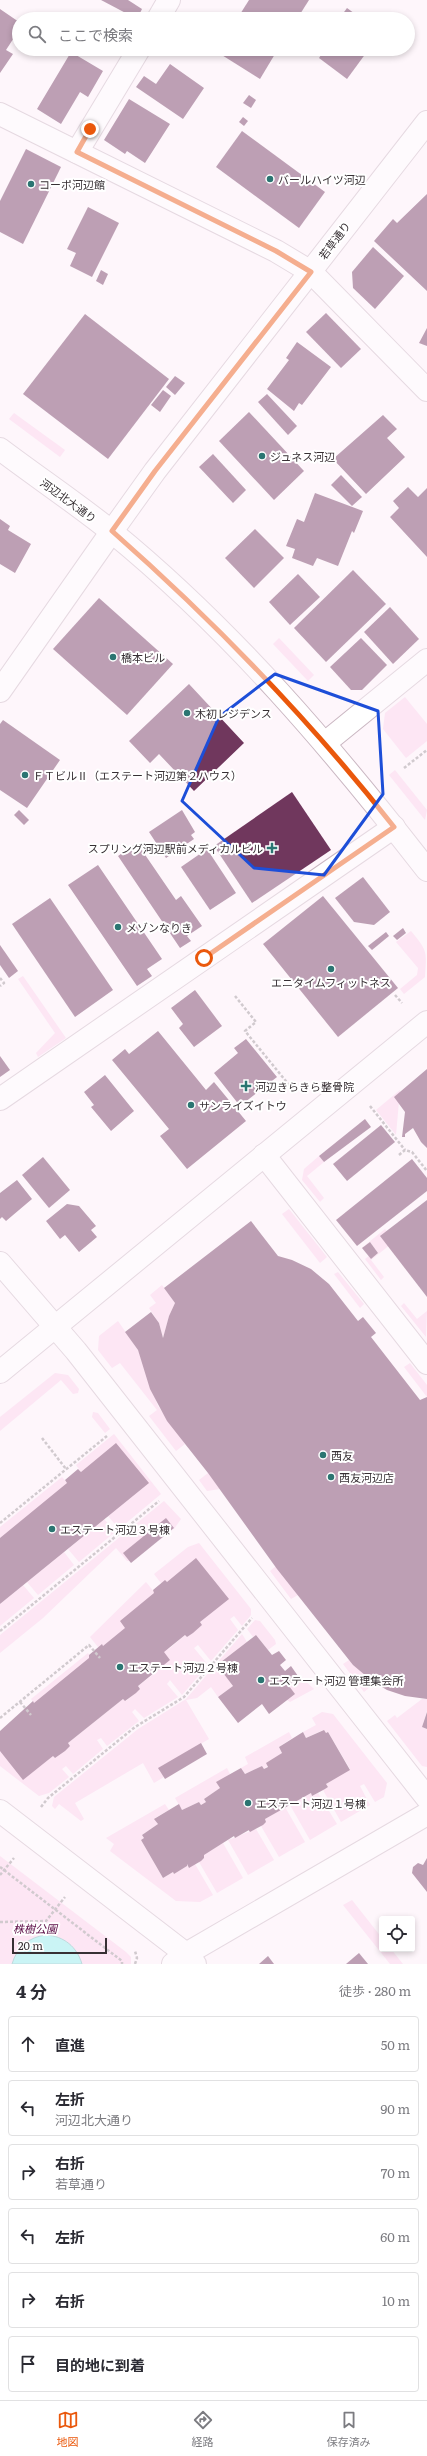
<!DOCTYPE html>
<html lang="ja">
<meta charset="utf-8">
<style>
:root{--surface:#fff;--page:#f2f2f3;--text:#2b2b33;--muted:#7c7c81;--line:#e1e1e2;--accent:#ea580c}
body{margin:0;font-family:Literata,"Noto Sans JP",serif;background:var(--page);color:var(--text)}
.controls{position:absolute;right:12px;bottom:12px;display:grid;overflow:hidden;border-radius:4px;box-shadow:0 2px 6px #0003}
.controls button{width:36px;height:36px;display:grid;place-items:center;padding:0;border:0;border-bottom:1px solid var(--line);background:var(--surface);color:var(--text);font:20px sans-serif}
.scale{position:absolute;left:12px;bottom:10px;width:95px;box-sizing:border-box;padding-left:4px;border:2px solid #373034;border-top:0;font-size:11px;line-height:14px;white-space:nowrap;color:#373034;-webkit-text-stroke:3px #fff;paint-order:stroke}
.stop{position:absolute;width:12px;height:12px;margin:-9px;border:3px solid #ea580c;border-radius:50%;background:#fff}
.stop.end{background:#ea580c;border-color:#fff;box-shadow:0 1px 4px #0008}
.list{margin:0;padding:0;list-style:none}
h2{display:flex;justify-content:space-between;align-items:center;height:52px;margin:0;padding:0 16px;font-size:17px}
h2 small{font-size:13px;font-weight:400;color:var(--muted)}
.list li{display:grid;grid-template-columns:26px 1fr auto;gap:12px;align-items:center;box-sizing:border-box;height:56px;margin:0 8px 8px;padding:0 8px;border:1px solid var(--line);border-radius:4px}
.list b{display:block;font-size:15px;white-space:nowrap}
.list p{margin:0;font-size:13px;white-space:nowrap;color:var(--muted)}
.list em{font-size:13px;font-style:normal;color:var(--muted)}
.icon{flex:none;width:22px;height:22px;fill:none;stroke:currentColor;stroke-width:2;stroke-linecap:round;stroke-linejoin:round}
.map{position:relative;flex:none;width:427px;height:1964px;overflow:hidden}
.search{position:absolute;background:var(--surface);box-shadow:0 2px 6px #0003;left:12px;right:12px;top:12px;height:44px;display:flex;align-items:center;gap:10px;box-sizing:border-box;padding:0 14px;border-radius:22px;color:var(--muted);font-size:15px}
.sheet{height:436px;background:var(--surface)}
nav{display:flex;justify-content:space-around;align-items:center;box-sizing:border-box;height:56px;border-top:1px solid var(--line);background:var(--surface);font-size:11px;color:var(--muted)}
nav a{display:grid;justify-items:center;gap:2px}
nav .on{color:var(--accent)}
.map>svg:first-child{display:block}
.green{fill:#fcd2eb}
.water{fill:#8df1ed;stroke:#73b7b6}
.building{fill:#70375d}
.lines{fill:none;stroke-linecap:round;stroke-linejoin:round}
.minor-casing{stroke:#cab7c2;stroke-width:24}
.tertiary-casing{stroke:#cab7c2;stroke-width:24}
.path{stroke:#9b9498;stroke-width:2.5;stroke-dasharray:3 2;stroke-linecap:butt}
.minor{stroke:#fff;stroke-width:22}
.tertiary{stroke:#fff;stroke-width:22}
.route{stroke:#ea580c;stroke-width:5}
.marked{fill:none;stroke:#1d4ed8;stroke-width:3;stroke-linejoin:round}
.poi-dot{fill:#2b7572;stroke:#fff;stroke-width:1.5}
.labels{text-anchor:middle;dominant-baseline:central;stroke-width:4;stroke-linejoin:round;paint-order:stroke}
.poi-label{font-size:11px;fill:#373034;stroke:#fff;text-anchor:start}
.street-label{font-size:11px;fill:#373034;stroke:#fff}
.park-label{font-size:11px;font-style:italic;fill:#5b0d46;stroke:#fff}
</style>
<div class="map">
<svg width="427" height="1964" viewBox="0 0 427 1964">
<rect width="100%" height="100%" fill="#fef6fb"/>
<g class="green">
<path d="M14,413L65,450L60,457L9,419Z"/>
<path d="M279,638L314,675L308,681L273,644Z"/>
<path d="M405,697L427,724V741L406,758L383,729L385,713Z"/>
<path d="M395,770L427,810L425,820L389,775Z"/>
<path d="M411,931C427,951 427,950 425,977L404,994L400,989L417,975L418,968L396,942Z"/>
<path d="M23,976L66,1038L38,1057L36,1053L55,1033L18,979Z"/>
<path d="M400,1090L396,1135L376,1110Z"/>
<path d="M319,1156L324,1162L307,1176L324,1198L320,1202L302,1180L304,1169Z"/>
<path d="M289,1209L327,1257L320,1263L282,1214Z"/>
<path d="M385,1229L410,1261L391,1244L371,1260L384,1277L381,1280L365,1259L369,1256L371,1259L378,1253L370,1242L358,1251Z"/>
<path d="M338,1272L364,1304L360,1308L334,1274Z"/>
<path d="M162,1285L175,1303L169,1316L163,1338L159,1323L149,1308L156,1303L150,1295Z"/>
<path d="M404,1303L417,1319L427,1311L426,1337L401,1306Z"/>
<path d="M118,1321L138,1350L158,1406L185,1444L176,1451L149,1416L157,1410L120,1363L112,1368L98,1350L99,1336Z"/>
<path d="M410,1363L427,1385V1397L404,1367Z"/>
<path d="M55,1373L68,1375L79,1389L78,1393L73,1394L61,1380L0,1431V1417Z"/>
<path d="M93,1412L98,1413L110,1429L105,1433L92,1417Z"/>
<path d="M114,1434L161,1494L119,1529L108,1516L146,1485L84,1476L76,1465Z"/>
<path d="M208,1473L220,1489L207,1491L199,1480Z"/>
<path d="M62,1477L71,1487L0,1539V1527Z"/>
<path d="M164,1501L181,1519L174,1529L166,1519L130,1561H127L116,1548L43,1618L0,1653V1635Z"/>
<path d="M104,1519L115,1532L79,1562L68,1549Z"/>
<path d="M199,1543L251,1609V1615L242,1626L234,1616L230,1619L238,1630L211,1661L198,1645L194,1648L208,1665L182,1695L170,1680L167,1684L178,1697L144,1718L135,1709L132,1712L139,1721L107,1746L101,1738L97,1740L103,1749L73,1774L66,1766L62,1769L69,1777L49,1793L39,1796L0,1766V1747L53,1756L55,1758L70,1746L68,1743L123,1699L126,1701L140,1689L138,1686L154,1674L160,1652L170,1648L185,1635L187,1637L202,1625L200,1622L215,1609L167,1591L154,1574L188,1547Z"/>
<path d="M64,1552L74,1565L38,1595L27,1582Z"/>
<path d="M276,1566L298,1595L291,1599L270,1571Z"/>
<path d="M146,1582L159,1598L137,1614L114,1646L98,1647L90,1637Z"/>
<path d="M23,1585L34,1598L0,1626V1604Z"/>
<path d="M255,1620L260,1621L275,1640L276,1644L268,1650L256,1635L253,1637L247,1629Z"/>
<path d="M242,1634L247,1642L217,1665L233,1686L218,1697L211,1687L197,1698L186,1700L209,1739L160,1768L164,1777L154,1783L143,1763L75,1803L84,1819L81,1821L59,1804L55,1809L52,1806L54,1797L138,1729L186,1699Z"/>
<path d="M88,1653L94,1662L38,1708L31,1699Z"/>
<path d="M349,1660L375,1683L364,1692L343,1664Z"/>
<path d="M302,1678L314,1689L290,1702L287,1700L289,1686Z"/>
<path d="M422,1699H427V1711L422,1727L427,1729V1767L422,1766L387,1721L395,1715L397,1718Z"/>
<path d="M322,1712L333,1714L387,1783L384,1797L375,1802L364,1784L360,1786L370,1805L341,1822L323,1790L328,1787L326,1784L350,1769L328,1732L326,1733L323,1730L306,1738L303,1732L316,1725L312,1718Z"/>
<path d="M289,1732L292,1738L279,1747L282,1753L264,1769L262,1766L245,1774L241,1768L248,1764L245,1757Z"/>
<path d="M227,1768L230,1774L217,1783L220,1788L204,1799L206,1802L201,1805L199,1802L182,1810L175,1798Z"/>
<path d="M311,1793L312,1796L318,1793L337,1824L310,1840L290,1805Z"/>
<path d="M165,1804L169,1810L155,1818L158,1824L142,1835L144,1838L141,1840L163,1878L173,1872L174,1874L187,1866V1864L189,1868L195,1864L213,1895L200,1902L176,1901L110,1851L114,1844L106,1838Z"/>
<path d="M285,1807L305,1842L279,1857L261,1826L266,1822L265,1819Z"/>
<path d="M256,1829L274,1860L248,1875L228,1840Z"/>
<path d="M223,1843L243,1878L217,1893L199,1862L204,1858L203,1855Z"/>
<path d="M0,1856L126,1952L131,1957V1964H0Z"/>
<path d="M352,1900L382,1938V1949H391L403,1964H390L343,1905Z"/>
</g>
<path class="water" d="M46,1935C64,1936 77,1947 82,1964H12C17,1947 29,1937 46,1935Z"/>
<g class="building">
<path d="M101,0H128L142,9L137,19Z"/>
<path d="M249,0H309L297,19H237Z"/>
<path d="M347,8L362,19H339Z"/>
<path d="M0,9L19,22V30L6,50L13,54L0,73Z"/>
<path d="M218,49H278L260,79L217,52Z"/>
<path d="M325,49H369L347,79L319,58Z"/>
<path d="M71,52L103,71L88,97L80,92L61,124L37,109Z"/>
<path d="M170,64L204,88L183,119L136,87L144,76L156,84Z"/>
<path d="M249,95L256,100L251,108L243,103Z"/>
<path d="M129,99L170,124L145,163L127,151L125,154L104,140Z"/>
<path d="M243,117L248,121L244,126L239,122Z"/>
<path d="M242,131L325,192L299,228L216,167Z"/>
<path d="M26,149L61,167L23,244L0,232V201Z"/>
<path d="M427,194V291L374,241L393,219L397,223Z"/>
<path d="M88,207L119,223L92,277L70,266L76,253L67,249Z"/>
<path d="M373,247L404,276L375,309L353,288L352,272Z"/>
<path d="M101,270L108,274L103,285L96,281Z"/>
<path d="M326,313L361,349L341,368L306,332Z"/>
<path d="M85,314L169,379L108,459L23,394Z"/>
<path d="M427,328V346L419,343Z"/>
<path d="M297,342L331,367L302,405L299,403L294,411L267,389L289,360L286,358Z"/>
<path d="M175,376L185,383L175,395L166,387Z"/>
<path d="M163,390L171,396L160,412L151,405Z"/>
<path d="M267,394L297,426L288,435L258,402Z"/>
<path d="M249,412L304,471L274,500L219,441Z"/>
<path d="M383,415L397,429L387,438L405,457L366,494L333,459Z"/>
<path d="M213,454L246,490L233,503L199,467Z"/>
<path d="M341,475L362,497L352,506L331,485Z"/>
<path d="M408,487L418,497L427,488V557L390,517L399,508L393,501Z"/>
<path d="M315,493L363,511L354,533L352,531L338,566L317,558L313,566L292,558L295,549L286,546L297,519L304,522Z"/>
<path d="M0,519L10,526L8,530L31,544L15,573L0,564Z"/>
<path d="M255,529L284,558L254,588L225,558Z"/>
<path d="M353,570L386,604L326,662L294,628Z"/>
<path d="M298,574L320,597L290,625L269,602Z"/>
<path d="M99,598L173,664L127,715L53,649Z"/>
<path d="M390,607L419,639L393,664L364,632Z"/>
<path d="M361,638L387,665L362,690H351L330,667Z"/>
<path d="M189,684L244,743L194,791L159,754L150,763L129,741Z"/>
<path d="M3,720L60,760L27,808L0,790V724Z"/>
<path d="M292,792L331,850L252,903L214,846Z"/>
<path d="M19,810L29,820L24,825L14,815Z"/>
<path d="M182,810L195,832L191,835L194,839L166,858L149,832Z"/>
<path d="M137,843L176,900L181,896L202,926L187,936L191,941L180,948L118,856Z"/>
<path d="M207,849L236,893L210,910L181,867Z"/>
<path d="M98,865L162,959L147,969L152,976L137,986L68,885Z"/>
<path d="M363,877L390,912L374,925L354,922L335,898Z"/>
<path d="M323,896L398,988L338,1037L263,944Z"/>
<path d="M50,898L113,990L75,1017L12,924Z"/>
<path d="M403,928L406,933L397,940L393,936Z"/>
<path d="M386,932L389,936L372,950L368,946Z"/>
<path d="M0,945L18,971L9,978L0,965Z"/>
<path d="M195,990L222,1026L194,1047L179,1028L183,1024L171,1008Z"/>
<path d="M158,1031L206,1090L214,1082L246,1121L187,1169L160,1136L169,1129L112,1060L125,1049L129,1054Z"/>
<path d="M246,1039L277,1077L240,1106L214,1073L238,1053L234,1048Z"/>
<path d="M0,1056L10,1070L0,1077Z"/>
<path d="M427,1069V1148L421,1142L413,1128L405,1134V1137H402L405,1112L394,1097Z"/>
<path d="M105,1075L134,1111L111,1131L91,1107L94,1105L84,1092Z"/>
<path d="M365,1119L371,1127L324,1162L319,1156Z"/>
<path d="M381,1125L395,1142L347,1181L333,1164Z"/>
<path d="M43,1157L70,1190L49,1208L22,1175Z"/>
<path d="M412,1159L427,1178V1191L357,1246L336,1220Z"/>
<path d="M17,1180L32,1199L6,1221L2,1217L0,1219V1193Z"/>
<path d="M427,1200V1297L380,1236Z"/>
<path d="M67,1204L79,1206L96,1226L91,1230L97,1237L79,1252L65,1235L60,1239L46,1221Z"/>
<path d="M251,1221L278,1256L292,1260L311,1269L329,1284L358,1321L363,1317L376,1333L371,1337L420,1400L427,1397V1699L405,1696L387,1690L372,1681L353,1665L277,1569L208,1473L167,1421L150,1389L138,1350L125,1332L151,1312L159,1323L163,1338L169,1316L175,1303L164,1288Z"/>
<path d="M370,1242L378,1253L371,1259L362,1248Z"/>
<path d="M116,1443L149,1483L0,1604V1538L67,1483L65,1480L78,1469L81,1472Z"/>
<path d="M166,1518L174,1528L131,1563L123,1553Z"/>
<path d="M196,1558L229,1599L200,1622L202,1625L193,1633L187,1637L185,1635L164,1652L170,1660L138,1686L140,1689L136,1693L125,1701L123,1699L68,1743L70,1746L65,1751L55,1758L53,1756L23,1780L0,1751V1731L33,1701L34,1703L89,1658V1655L102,1644L103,1646L125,1628L120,1621L154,1593L153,1590L165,1580L167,1582Z"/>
<path d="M256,1635L272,1655L279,1651L286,1660L280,1665L285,1671L291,1666L298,1676L289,1686L295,1694L269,1714L262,1704L238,1723L218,1697L233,1686L217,1665Z"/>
<path d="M427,1712V1729L422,1727Z"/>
<path d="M324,1730L326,1733L328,1732L350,1770L326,1784L328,1787L325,1789L312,1796L311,1793L265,1819L266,1822L263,1825L250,1832L248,1829L249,1830L235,1838L234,1836L204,1855V1858L201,1861L189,1868L187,1864V1866L174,1874L173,1872L163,1878L141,1840L144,1838L142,1835L158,1824L154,1819L179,1804L182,1810L199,1802L201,1805L206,1802L204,1799L220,1788L216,1782L241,1768L245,1774L262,1766L264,1769L268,1767L266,1763L282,1753L279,1747L303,1732L306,1738Z"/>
<path d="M201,1743L207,1754L165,1779L158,1768Z"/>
<path d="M427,1858V1892L412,1873L413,1867L418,1863L423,1865Z"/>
<path d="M359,1953L368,1964H346Z"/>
<path d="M268,1956L274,1964H259Z"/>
</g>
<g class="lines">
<g class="minor-casing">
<g id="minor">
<path d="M158,19L169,0"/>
<path d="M0,114L276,251L311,272L427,390"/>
<path d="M77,152L139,49"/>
<path d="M0,691L112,531"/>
<path d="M325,743L427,660"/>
<path d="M0,1099L394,827"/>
<path d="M264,1155L427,1363"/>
<path d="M0,1263L76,1351L427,1798"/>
<path d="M173,1964L186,1954L195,1964"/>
</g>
</g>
<g class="tertiary-casing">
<g id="tertiary">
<path d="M0,449C37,477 76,503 112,532C232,630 332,748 427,870"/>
<path d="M112,531L155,471L427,122"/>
<path d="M0,1372L427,1022"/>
<path d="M0,1811L186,1954L427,1814"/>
</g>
</g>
<g class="path">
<path d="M404,768L427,750"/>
<path d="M0,978L4,983L0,986"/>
<path d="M395,995L402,1003"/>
<path d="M235,996L256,1022L245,1031L294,1091"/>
<path d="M370,1106L405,1150"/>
<path d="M399,1155L405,1150L412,1152L427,1171"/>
<path d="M42,1438L66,1469"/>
<path d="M0,1523L107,1436"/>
<path d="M0,1631L159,1501"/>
<path d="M20,1702L31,1715"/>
<path d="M0,1718L89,1645L100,1658"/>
<path d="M41,1807L48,1798L135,1727L184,1697L252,1618"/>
<path d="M0,1867L122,1961V1964"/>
<path d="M0,1875L14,1858"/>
<path d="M0,1922L46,1921L65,1897"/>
<path d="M135,1964L137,1958L135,1951"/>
</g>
<use href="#minor" class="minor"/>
<use href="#tertiary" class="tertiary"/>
</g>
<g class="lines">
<path class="route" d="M90,129L77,152L276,251L311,272L155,471L112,531C215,622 309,719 394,827L204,958"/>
</g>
<path d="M0 0H427V1964H0ZM275,674L378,711L383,794L324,875L254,868L182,801L219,717Z" fill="#fef6fb" fill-opacity=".55" fill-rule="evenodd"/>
<path class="marked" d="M275,674L378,711L383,794L324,875L254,868L182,801L219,717Z"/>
<g class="poi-dot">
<circle cx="270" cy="179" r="4"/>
<circle cx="31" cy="184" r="4"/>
<circle cx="262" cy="456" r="4"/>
<circle cx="113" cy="657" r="4"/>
<circle cx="187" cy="713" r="4"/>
<circle cx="25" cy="775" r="4"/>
<path d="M270 842h4v4h4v4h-4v4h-4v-4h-4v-4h4z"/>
<circle cx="118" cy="927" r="4"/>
<circle cx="331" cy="969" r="4"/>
<path d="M244 1080h4v4h4v4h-4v4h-4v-4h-4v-4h4z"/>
<circle cx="191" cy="1105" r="4"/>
<circle cx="323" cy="1455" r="4"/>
<circle cx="331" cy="1477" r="4"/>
<circle cx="52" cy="1529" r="4"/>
<circle cx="120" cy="1667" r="4"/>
<circle cx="261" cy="1680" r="4"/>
<circle cx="248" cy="1803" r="4"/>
</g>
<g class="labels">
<g class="poi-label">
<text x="278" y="179">バールハイツ河辺</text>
<text x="39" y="184">コーポ河辺館</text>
<text x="270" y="456">ジュネス河辺</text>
<text x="121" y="657">橋本ビル</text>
<text x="195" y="713">木初レジデンス</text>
<text x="33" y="775">ＦＴビルⅡ（エステート河辺第２ハウス）</text>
<text x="263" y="848" text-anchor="end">スプリング河辺駅前メディカルビル</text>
<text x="126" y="927">メゾンなりき</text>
<text x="331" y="982" text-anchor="middle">エニタイムフィットネス</text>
<text x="255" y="1086">河辺きらきら整骨院</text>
<text x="199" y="1105">サンライズイトウ</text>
<text x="331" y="1455">西友</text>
<text x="339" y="1477">西友河辺店</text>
<text x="60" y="1529">エステート河辺３号棟</text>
<text x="128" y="1667">エステート河辺２号棟</text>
<text x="269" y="1680">エステート河辺 管理集会所</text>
<text x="256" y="1803">エステート河辺１号棟</text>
</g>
<g class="street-label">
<text transform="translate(334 240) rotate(-53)">若草通り</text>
<text transform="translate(69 500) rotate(36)">河辺北大通り</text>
</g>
<g class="park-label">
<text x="35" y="1928">株樹公園</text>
</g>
</g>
</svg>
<div class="controls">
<button><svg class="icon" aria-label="locate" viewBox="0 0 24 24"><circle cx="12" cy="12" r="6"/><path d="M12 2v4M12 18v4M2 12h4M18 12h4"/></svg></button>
</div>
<div class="scale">20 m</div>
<div class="stop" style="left:204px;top:958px"></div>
<div class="stop end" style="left:90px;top:129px"></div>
<div class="search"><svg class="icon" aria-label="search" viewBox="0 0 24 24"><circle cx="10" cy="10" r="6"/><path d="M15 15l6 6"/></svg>ここで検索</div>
</div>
<section class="sheet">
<h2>4 分<small>徒歩 · 280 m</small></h2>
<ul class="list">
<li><svg class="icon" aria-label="ahead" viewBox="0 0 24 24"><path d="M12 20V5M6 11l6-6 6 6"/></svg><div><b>直進</b></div><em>50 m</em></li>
<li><svg class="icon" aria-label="left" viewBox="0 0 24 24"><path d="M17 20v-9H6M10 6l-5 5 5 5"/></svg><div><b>左折</b><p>河辺北大通り</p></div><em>90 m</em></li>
<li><svg class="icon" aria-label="right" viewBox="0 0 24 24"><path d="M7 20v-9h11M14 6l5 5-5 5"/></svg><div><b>右折</b><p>若草通り</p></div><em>70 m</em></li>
<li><svg class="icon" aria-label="left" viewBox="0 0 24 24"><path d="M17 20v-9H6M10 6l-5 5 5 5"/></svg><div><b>左折</b></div><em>60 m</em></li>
<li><svg class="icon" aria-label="right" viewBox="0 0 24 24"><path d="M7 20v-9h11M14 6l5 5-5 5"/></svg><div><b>右折</b></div><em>10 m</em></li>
<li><svg class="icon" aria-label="arrive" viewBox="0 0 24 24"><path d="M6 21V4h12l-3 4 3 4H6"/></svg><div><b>目的地に到着</b></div></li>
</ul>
</section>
<nav>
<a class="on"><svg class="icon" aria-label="map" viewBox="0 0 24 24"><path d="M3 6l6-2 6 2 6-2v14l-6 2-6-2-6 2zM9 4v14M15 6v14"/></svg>地図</a>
<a><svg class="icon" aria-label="directions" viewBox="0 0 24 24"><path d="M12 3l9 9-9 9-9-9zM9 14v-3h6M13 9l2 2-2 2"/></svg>経路</a>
<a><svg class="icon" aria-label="saved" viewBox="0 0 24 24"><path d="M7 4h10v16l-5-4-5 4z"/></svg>保存済み</a>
</nav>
